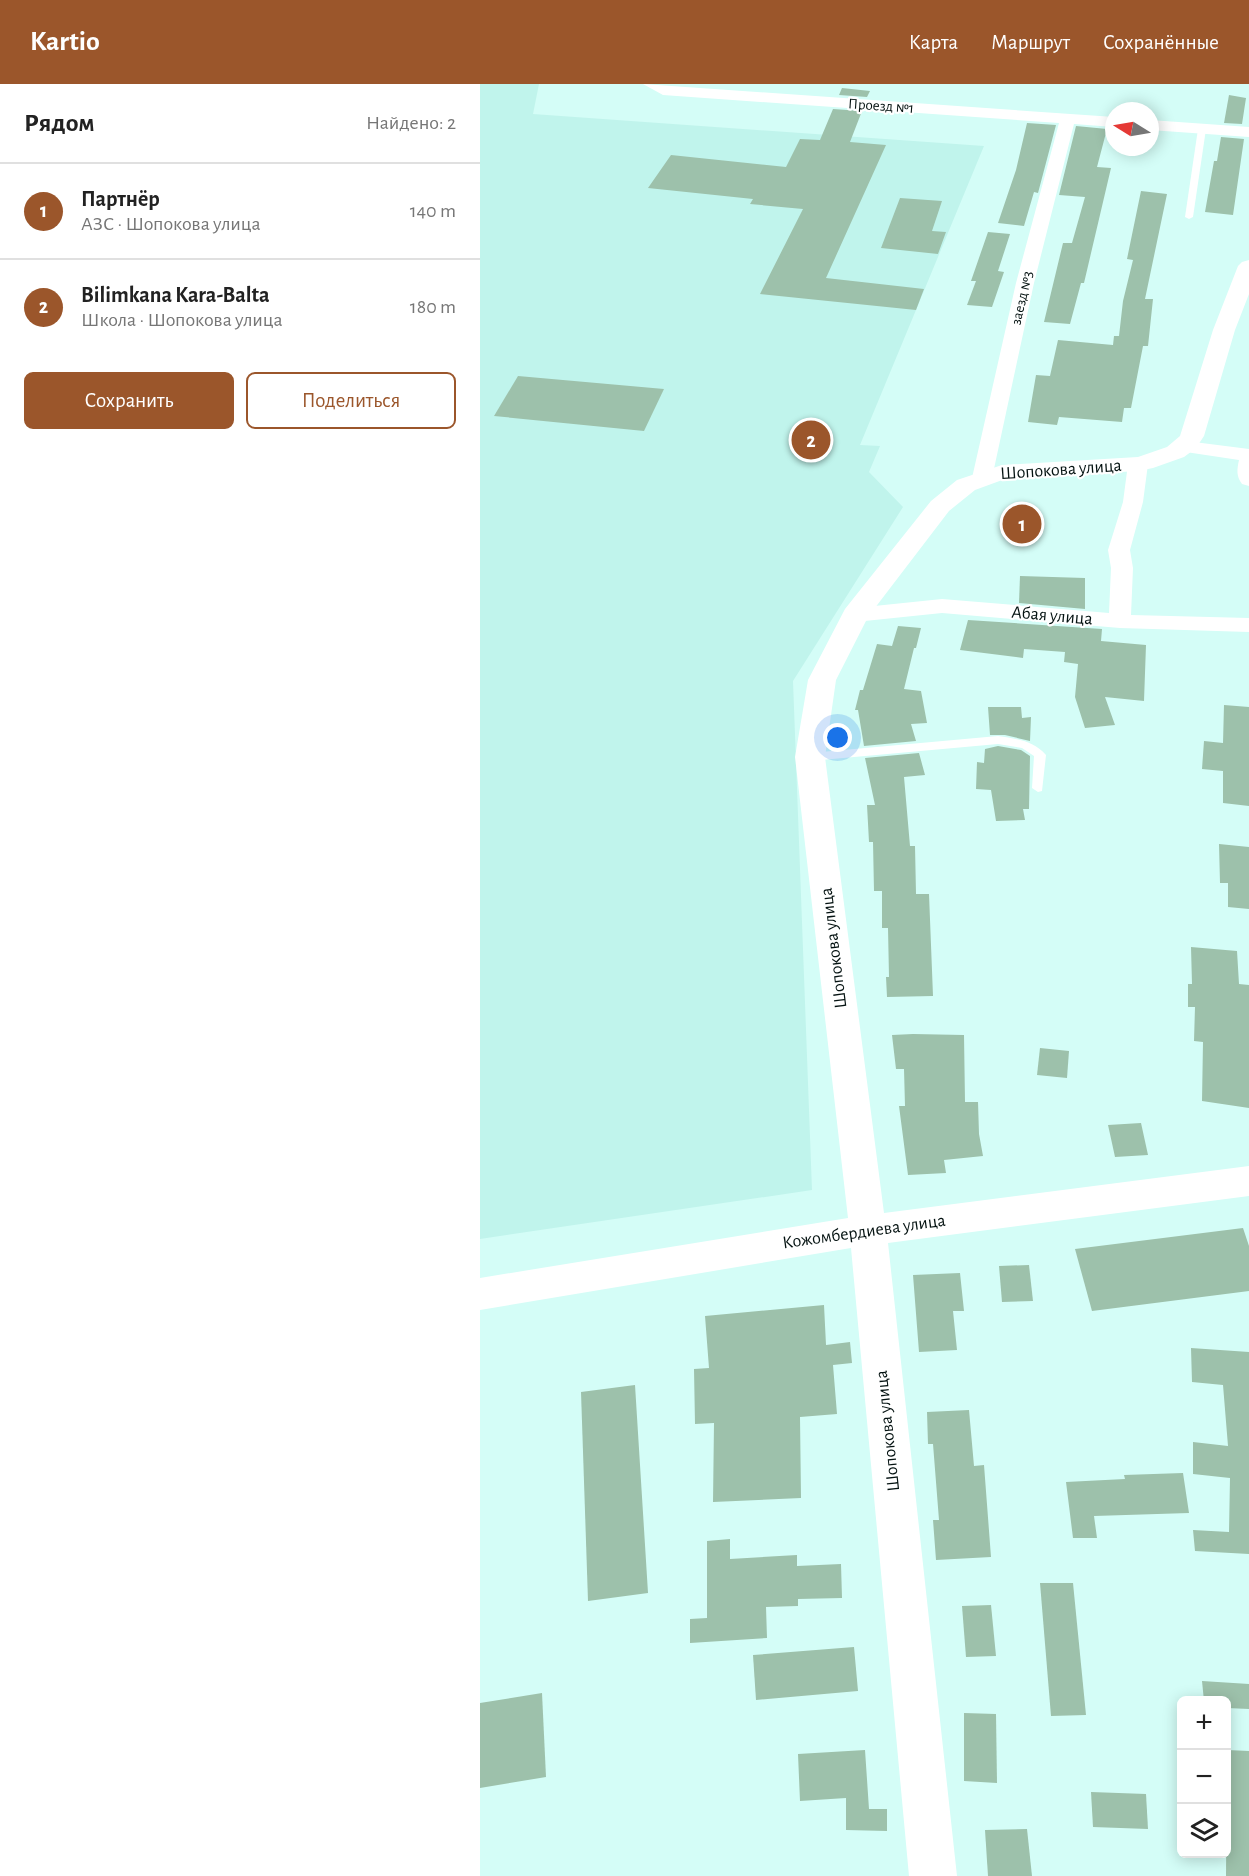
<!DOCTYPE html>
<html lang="ru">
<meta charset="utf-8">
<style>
:root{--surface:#fff;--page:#f6f6f6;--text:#222;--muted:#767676;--line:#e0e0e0;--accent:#9b562b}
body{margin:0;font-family:"Alegreya Sans",sans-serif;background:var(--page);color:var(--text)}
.controls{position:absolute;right:18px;bottom:18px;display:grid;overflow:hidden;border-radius:9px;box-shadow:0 3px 15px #0003}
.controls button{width:54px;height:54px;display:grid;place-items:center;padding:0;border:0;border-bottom:2px solid var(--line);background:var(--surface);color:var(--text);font:30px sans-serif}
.compass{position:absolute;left:625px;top:18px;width:54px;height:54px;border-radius:50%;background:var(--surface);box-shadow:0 3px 15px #0003;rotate:281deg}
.you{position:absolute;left:358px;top:654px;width:21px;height:21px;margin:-15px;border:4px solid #fff;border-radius:50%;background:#1a73e8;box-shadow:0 0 0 9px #1a73e833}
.badge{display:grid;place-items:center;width:39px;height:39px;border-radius:50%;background:var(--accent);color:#fff;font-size:20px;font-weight:700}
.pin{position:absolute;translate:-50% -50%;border:3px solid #fff;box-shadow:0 2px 6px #0006}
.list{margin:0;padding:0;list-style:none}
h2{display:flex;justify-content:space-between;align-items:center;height:78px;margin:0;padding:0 24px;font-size:26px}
h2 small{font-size:20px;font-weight:400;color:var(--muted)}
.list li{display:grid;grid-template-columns:39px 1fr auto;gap:18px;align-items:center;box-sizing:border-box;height:96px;padding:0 24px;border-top:2px solid var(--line)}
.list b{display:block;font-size:22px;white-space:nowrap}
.list p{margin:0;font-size:20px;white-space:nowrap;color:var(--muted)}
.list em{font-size:20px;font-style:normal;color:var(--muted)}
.actions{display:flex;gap:12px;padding:18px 24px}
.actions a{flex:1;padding:14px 0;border:2px solid var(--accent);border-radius:9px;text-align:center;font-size:21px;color:var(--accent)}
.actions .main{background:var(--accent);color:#fff}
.icon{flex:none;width:33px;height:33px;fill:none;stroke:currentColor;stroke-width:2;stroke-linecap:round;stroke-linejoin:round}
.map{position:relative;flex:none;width:769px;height:1792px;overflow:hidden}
header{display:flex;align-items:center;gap:36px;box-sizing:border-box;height:84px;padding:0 30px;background:var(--accent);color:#fff}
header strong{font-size:28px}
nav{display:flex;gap:33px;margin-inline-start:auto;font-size:21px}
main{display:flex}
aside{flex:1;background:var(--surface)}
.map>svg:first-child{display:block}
.built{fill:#c0f4ec}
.building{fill:#9dc1ab}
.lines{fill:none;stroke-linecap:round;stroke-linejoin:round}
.lane{fill:#fff;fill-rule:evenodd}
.street{fill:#fff;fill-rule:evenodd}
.secondary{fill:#fff;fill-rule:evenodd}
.labels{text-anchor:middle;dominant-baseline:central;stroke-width:4.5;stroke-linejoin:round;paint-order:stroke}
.far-street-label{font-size:15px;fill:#041211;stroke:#fff}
.street-label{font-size:18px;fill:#041211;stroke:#fff}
</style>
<header>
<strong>Kartio</strong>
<nav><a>Карта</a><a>Маршрут</a><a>Сохранённые</a></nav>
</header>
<main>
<aside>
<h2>Рядом<small>Найдено: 2</small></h2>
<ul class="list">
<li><span class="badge">1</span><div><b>Партнёр</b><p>АЗС · Шопокова улица</p></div><em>140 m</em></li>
<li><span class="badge">2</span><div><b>Bilimkana Kara-Balta</b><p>Школа · Шопокова улица</p></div><em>180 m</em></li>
</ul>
<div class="actions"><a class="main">Сохранить</a><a>Поделиться</a></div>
</aside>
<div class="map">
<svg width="769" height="1792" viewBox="0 0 769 1792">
<rect width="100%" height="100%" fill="#d4fdf7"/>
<path class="built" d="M0,0H59L53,30L504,62L380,361L400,362L389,388L423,423L313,597L332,1106L0,1155Z"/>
<g class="building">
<path d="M362,4L390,7L387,13L359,11Z"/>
<path d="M749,11L766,14L762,40L744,39Z"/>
<path d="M353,25L382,27L370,58L406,61L346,194L444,205L436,226L280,210L323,125L270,120L273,115L168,104L191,71L306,83L320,55L340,56Z"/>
<path d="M547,39L576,41L558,109L554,108L544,142L518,139L536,86Z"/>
<path d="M596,42L627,45L617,83L631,84L604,199H601L590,240L564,238L583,159H592L605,113L579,111Z"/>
<path d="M741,53L764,55L753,131L725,128L734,77H737Z"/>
<path d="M661,107L687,110L665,215H673L668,262H663L651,324H644L642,338L579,333L577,341L548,338L556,291L570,292L578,256L633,261L634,252H639L643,217L653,176L647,175Z"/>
<path d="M420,114L462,117L452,147L466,148L458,170L401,164Z"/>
<path d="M508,148L530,150L518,187L524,188L512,223L487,221L496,197H491Z"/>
<path d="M38,292L184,305L164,347L14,332Z"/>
<path d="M540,492L605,494V525L539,519Z"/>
<path d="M488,536L622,545L621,557L666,561L664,617L625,613L635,641L605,644L595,613L598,580L584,578L585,568L544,565L543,574L480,566Z"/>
<path d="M418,542L441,544L436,564H434L424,605L441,607L447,639L431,640L436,657L384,662L378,626H375L380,606H383L397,560L412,562Z"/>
<path d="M744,621L769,623V722L743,719V687L722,685L724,657L743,659Z"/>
<path d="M508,623H541L542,634L551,633L550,657L525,651H510Z"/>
<path d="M518,662L541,666L550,672L549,725H543L545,736L516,737L511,706L496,705L497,678L504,679L505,665Z"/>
<path d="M439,669L445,691L424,693L430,762H435L436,810H449L453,912L407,913L406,893H409L408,844H402V807H394L393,758H389L387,721H395L385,674Z"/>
<path d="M739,760L769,763V825L748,823V799H740Z"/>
<path d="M711,863L757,867L759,900L769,901V1024L722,1017L723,958L714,957L715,923H708V900H712Z"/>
<path d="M433,950L484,951L485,1018H498L499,1050L503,1072L464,1076L466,1089L428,1091L419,1022H425L424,985H416L412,951Z"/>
<path d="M560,964L589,967L587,994L557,991Z"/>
<path d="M661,1039L668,1071L635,1073L628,1041Z"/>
<path d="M763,1144L769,1162V1207L612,1227L595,1165Z"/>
<path d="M549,1181L553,1217L522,1218L519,1182Z"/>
<path d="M480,1189L484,1227H473L477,1266L439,1268L433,1191Z"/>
<path d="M344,1221L346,1261L370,1258L372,1279L353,1281L357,1330L320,1333L321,1414L233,1418L234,1339L215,1340L214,1285L229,1284L225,1232Z"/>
<path d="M711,1264L769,1268V1470L715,1467L713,1446L749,1448L750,1394L713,1390V1358L748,1362L743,1301L712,1298Z"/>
<path d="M155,1301L168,1509L108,1517L101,1308Z"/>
<path d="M489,1326L494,1382L504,1381L511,1473L456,1476L453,1436H459L453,1360H448L447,1328Z"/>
<path d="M703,1389L709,1429L614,1432L617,1454H593L586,1398L645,1395L644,1391Z"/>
<path d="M250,1455V1475L317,1471V1482L361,1480L362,1514L318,1515V1522L286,1523L287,1554L210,1559V1535L227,1534V1457Z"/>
<path d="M560,1499H593L606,1631L571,1632Z"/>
<path d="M511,1521L516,1572L486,1573L482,1522Z"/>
<path d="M374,1563L378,1607L276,1616L273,1571Z"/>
<path d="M722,1597L769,1600V1625L747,1624V1617H724Z"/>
<path d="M62,1609L66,1693L0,1704V1619Z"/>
<path d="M484,1629L516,1630L517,1699L484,1697Z"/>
<path d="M385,1666L389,1725H407V1747L366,1746V1714L320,1717L318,1670Z"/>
<path d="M747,1666L769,1667V1792H746Z"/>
<path d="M611,1708L666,1710L668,1745L613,1743Z"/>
<path d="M547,1745L552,1792H508L505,1746Z"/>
</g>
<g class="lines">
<g class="lane">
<path d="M722,43L726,45L713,133L709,135L705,133L718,45Z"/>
<path d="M518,652C536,655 553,656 566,671L562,707L558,708L552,704L554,672L542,664L518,660L330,677L324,673L330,669Z"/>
</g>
<g class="street">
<path d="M163,0L634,33V43L594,40L554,199L512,394L509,398H495L492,394L536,199L579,39L183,11Z"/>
<path d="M670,36L769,43V53L670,46Z"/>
<path d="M706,357L769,365V402L762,400C756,392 757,385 759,376L699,367L696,363L699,359Z"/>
<path d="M658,374L665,376L668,380L663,418L650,466L653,484L651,531L769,534V548L640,544L462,529L375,538L367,536L364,531L367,526L375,524L462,515L629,529L631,484L628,466L643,418L648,380L651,376Z"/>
</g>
<path class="secondary" d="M769,176V210L755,246L724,352L716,364L704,373L673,384L658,387L525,395L495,406L469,427L388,533L356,596L345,673L404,1129L769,1082V1112L408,1159L477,1792H429L371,1164L0,1226V1194L368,1134L315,673L328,596L365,525L451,417L477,396L522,381L658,373L687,363L700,352L733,246L758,182L762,178Z"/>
</g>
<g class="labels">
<g class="far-street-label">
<text transform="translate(401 22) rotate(4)">Проезд №1</text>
<text transform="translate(542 214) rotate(-77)">заезд №3</text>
</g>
<g class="street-label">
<text transform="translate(581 386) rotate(-4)">Шопокова улица</text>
<text transform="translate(572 532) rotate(5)">Абая улица</text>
<text transform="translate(354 864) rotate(-97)">Шопокова улица</text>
<text transform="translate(384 1148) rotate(-8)">Кожомбердиева улица</text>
<text transform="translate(408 1347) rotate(-96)">Шопокова улица</text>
</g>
</g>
</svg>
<div class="controls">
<button>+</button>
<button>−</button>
<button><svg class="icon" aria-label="layers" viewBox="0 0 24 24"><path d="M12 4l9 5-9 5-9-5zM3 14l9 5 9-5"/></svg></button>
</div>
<svg class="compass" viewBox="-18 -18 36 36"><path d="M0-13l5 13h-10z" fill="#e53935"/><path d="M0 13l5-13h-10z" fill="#767676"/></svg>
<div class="you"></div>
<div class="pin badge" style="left:542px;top:440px">1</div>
<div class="pin badge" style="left:331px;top:356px">2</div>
</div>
</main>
